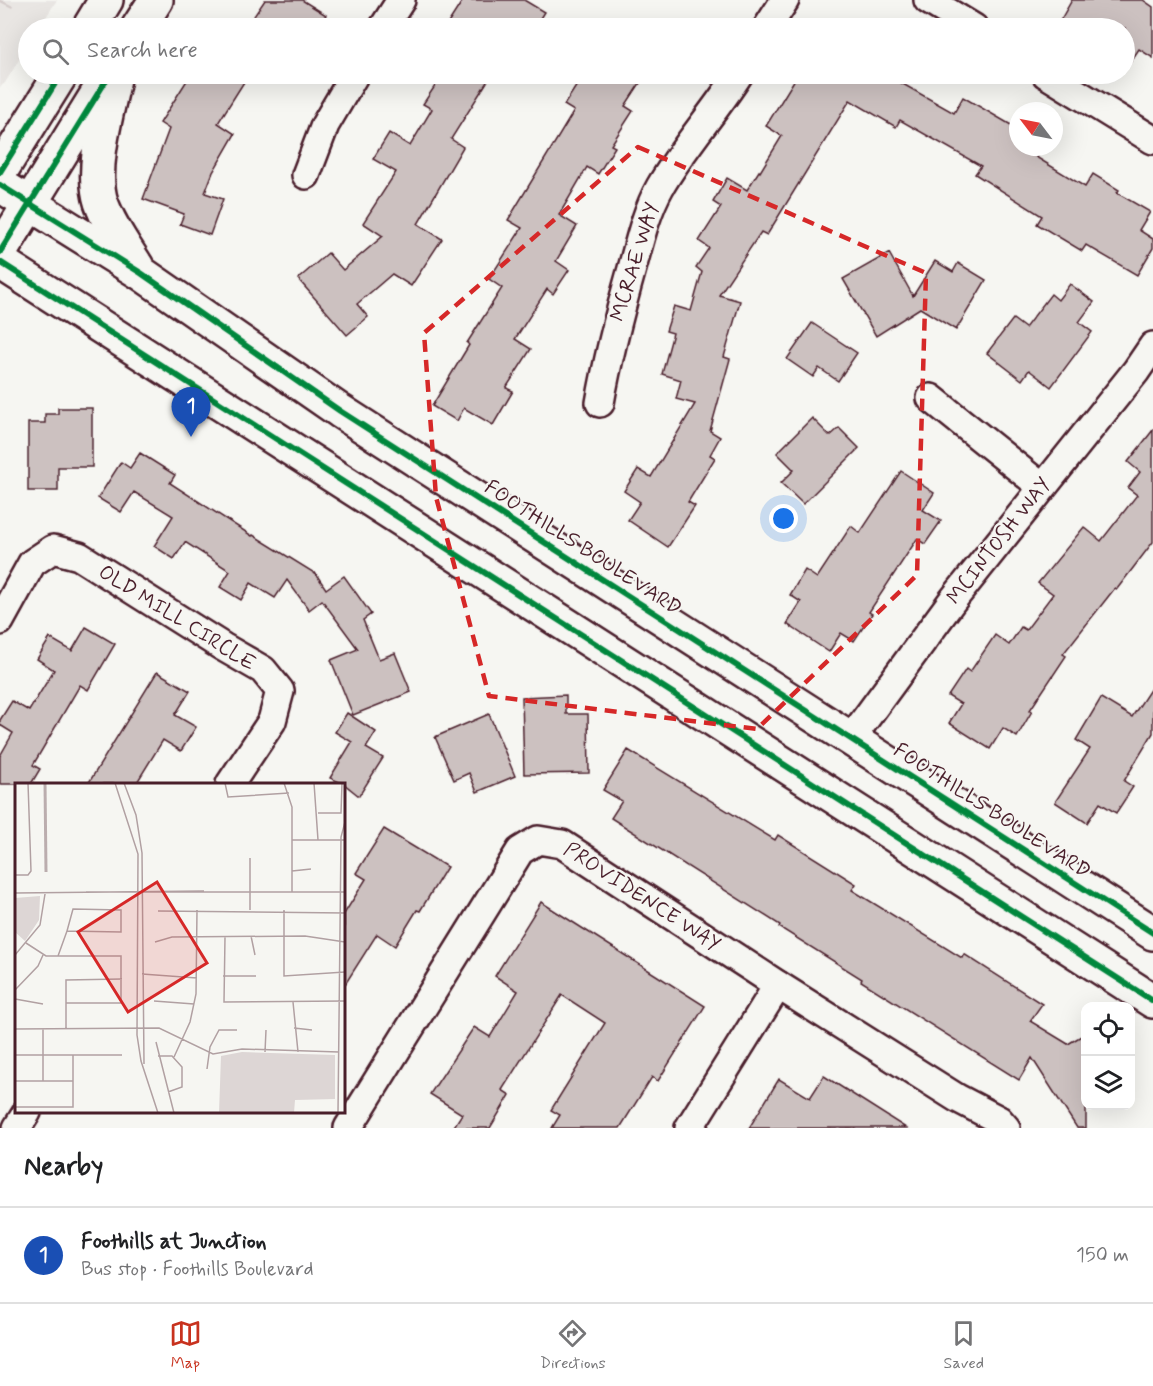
<!DOCTYPE html>
<meta charset="utf-8">
<style>
:root{--surface:#fff;--page:#f2f2f2;--text:#202124;--muted:#757577;--line:#e0e0e0;--accent:#c8321e}
body{margin:0;font-family:Mynerve,sans-serif;background:var(--page);color:var(--text)}
.controls{position:absolute;right:18px;bottom:18px;display:grid;overflow:hidden;border-radius:12px;box-shadow:0 6px 24px #0002}
.controls button{width:54px;height:54px;display:grid;place-items:center;padding:0;border:0;border-bottom:2px solid var(--line);background:var(--surface);color:var(--text);font:30px sans-serif}
.compass{position:absolute;left:1009px;top:102px;width:54px;height:54px;border-radius:50%;background:var(--surface);box-shadow:0 6px 24px #0002;rotate:302deg}
.you{position:absolute;left:784px;top:519px;width:21px;height:21px;margin:-15px;border:4px solid #fff;border-radius:50%;background:#1a73e8;box-shadow:0 0 0 9px #1a73e833}
.badge{display:grid;place-items:center;width:39px;height:39px;border-radius:50%;background:var(--accent);color:#fff;font-size:20px;font-weight:700}
.pin{position:absolute;translate:-50% -50px;filter:drop-shadow(0 2px 3px #0008)}
.pin::after{content:'';position:absolute;top:32px;width:21px;height:18px;background:inherit;clip-path:polygon(0 0,100% 0,50% 100%)}
.list{margin:0;padding:0;list-style:none}
h2{display:flex;justify-content:space-between;align-items:center;height:78px;margin:0;padding:0 24px;font-size:26px}
h2 small{font-size:20px;font-weight:400;color:var(--muted)}
.list li{display:grid;grid-template-columns:39px 1fr auto;gap:18px;align-items:center;box-sizing:border-box;height:96px;padding:0 24px;border-top:2px solid var(--line)}
.list b{display:block;font-size:22px;white-space:nowrap}
.list p{margin:0;font-size:20px;white-space:nowrap;color:var(--muted)}
.list em{font-size:20px;font-style:normal;color:var(--muted)}
.icon{flex:none;width:33px;height:33px;fill:none;stroke:currentColor;stroke-width:2;stroke-linecap:round;stroke-linejoin:round}
.map{position:relative;flex:none;width:1153px;height:1128px;overflow:hidden}
.search{position:absolute;background:var(--surface);box-shadow:0 6px 24px #0002;left:18px;right:18px;top:18px;height:66px;display:flex;align-items:center;gap:15px;box-sizing:border-box;padding:0 21px;border-radius:33px;color:var(--muted);font-size:22px}
.sheet{height:174px;background:var(--surface)}
nav{display:flex;justify-content:space-around;align-items:center;box-sizing:border-box;height:84px;border-top:2px solid var(--line);background:var(--surface);font-size:16px;color:var(--muted)}
nav a{display:grid;justify-items:center;gap:3px}
nav .on{color:var(--accent)}
.map>svg:first-child{display:block}
.built{fill:#e9e6e3}
.building{fill:#ccc1c0;stroke:#4a1f2b;stroke-width:1.5}
.lines{fill:none;stroke-linecap:round;stroke-linejoin:round}
.minor-tunnel{stroke:#d4cbca;stroke-width:27;stroke-dasharray:27 14;stroke-linecap:butt}
.minor-casing{stroke:#4a1f2b;stroke-width:32}
.major-casing{stroke:#4a1f2b;stroke-width:38}
.minor{stroke:#f6f6f2;stroke-width:27}
.major{stroke:#f6f6f2;stroke-width:33}
.cycleway-casing{stroke:#f6f6f2;stroke-width:10}
.cycleway{stroke:#00873e;stroke-width:6}
.marked{fill:none;stroke:#d62828;stroke-width:4.5;stroke-dasharray:12 8;stroke-linejoin:round}
.labels{text-anchor:middle;dominant-baseline:central;stroke-width:4.5;stroke-linejoin:round;paint-order:stroke}
.street-label{font-size:21px;fill:#4a1f2b;stroke:#f6f6f2}
.inset-river{fill:none;stroke:#bbadae;stroke-width:3}
.inset-road{fill:none;stroke:#b1a0a2;stroke-width:1.5}
.view{fill:#d62828;fill-opacity:0.15;stroke:#d62828;stroke-width:3}
.inset-edge{fill:none;stroke:#4a1f2b;stroke-width:3}
</style>
<div class="map">
<svg width="1153" height="1128" viewBox="0 0 1153 1128">
<rect width="100%" height="100%" fill="#f6f6f2"/>
<filter id="ink" filterUnits="userSpaceOnUse"><feTurbulence type="fractalNoise" baseFrequency=".0167" numOctaves="2"/><feDisplacementMap in="SourceGraphic" scale="12" xChannelSelector="R" yChannelSelector="G"/><feConvolveMatrix kernelMatrix="1 2 1 2 8 2 1 2 1" color-interpolation-filters="sRGB"/></filter>
<g filter="url(#ink)">
<path class="built" d="M0,0H57L39,28H28V45L5,83L0,87Z"/>
<g class="building">
<path d="M265,0H302L326,15L317,28H246Z"/>
<path d="M463,0H524L544,12L534,28H445Z"/>
<path d="M1072,0H1143L1153,7V58L1139,49L1125,70V28H1056Z"/>
<path d="M191,74H249L218,123L235,134L213,172L205,193L223,199L210,235L180,224L184,214L143,199L169,129L160,123Z"/>
<path d="M443,74H492L451,139L463,147L418,224L442,239L411,286L392,274L357,304L368,317L347,335L298,279L328,253L343,270L383,236L363,223L396,172L373,159L389,133L410,146L432,109L423,104Z"/>
<path d="M584,74H646L625,106L633,111L611,145L615,147L598,174L587,167L559,215L577,226L556,261L569,270L553,294L547,289L515,339L531,349L506,388L513,391L493,425L464,408L457,421L432,406L469,345L467,343L502,288L489,279L522,228L508,220L574,111L564,105Z"/>
<path d="M798,74H906L901,83L954,113L963,97L1018,129V147H1043L1036,157L1085,187L1093,174L1119,190L1117,193L1150,212L1139,230L1153,239V248L1137,275L1086,245L1082,251L1037,224L1042,216L975,174L981,166L900,120L896,127L850,100L767,235L761,232L719,295L740,301L724,357L730,359L710,431L720,437L710,455L715,458L688,502L695,506L668,547L628,520L640,502L624,491L638,469L651,477L695,404L676,399L681,380L662,374L673,333L666,331L674,306L691,311L702,272L696,267L709,248L699,241L721,207L713,202L727,178L747,190L759,171L760,172L782,136L766,126Z"/>
<path d="M889,253L913,296L935,261L953,272L958,263L986,280L956,330L920,308L876,336L843,279Z"/>
<path d="M1070,284L1094,302L1079,322L1092,332L1051,387L1029,370L1022,380L987,353L1013,319L1025,328L1051,294L1058,300Z"/>
<path d="M812,323L857,353L838,381L819,368L813,377L787,359Z"/>
<path d="M58,408H92V467H58V491H28V423H45V414H58Z"/>
<path d="M812,418L830,436L839,428L859,448L803,504L781,483L794,470L777,453Z"/>
<path d="M1153,430V542L1117,589L1115,588L1063,654L1066,656L1030,710L1032,711L1017,737L1003,728L990,749L949,723L961,704L948,696L966,669L970,672L995,635L1009,645L1021,627L1026,630L1053,594L1038,583L1084,527L1101,541L1137,495L1128,488L1140,472L1128,462Z"/>
<path d="M140,453L175,475L170,483L252,536L253,535L316,574L326,589L344,576L371,614L363,620L379,659L395,653L411,692L353,715L331,660L358,649L322,600L309,610L287,580L275,598L251,583L241,600L220,587L230,571L185,542L174,559L154,546L173,516L134,492L121,512L98,498L121,462L130,468Z"/>
<path d="M901,471L934,493L923,510L941,521L925,544L917,539L869,612L872,614L854,641L841,633L829,652L787,624L801,602L790,595L805,570L817,578L851,526L860,533Z"/>
<path d="M86,627L115,644L88,690L80,685L33,765L40,769L31,784H0V756L13,733L0,725V720L12,701L29,711L54,670L37,659L50,638L72,651Z"/>
<path d="M157,672L190,691L175,715L196,727L181,751L163,740L136,784H88Z"/>
<path d="M1153,685V733L1124,781L1133,787L1116,813L1100,803L1087,823L1055,802L1090,749L1076,740L1101,698L1132,717Z"/>
<path d="M566,695V714H588L589,773L524,774L522,697Z"/>
<path d="M347,713L376,732L366,748L383,758L359,796L344,784L330,778L352,742L335,732Z"/>
<path d="M489,714L515,776L477,792L469,773L454,780L435,737Z"/>
<path d="M628,750L775,840L778,835L856,884L852,890L962,958L964,954L1042,1004L1030,1021L1068,1044L1086,1033V1128H1077L1032,1058L1019,1080L861,981L862,979L779,927L780,925L611,818L622,801L603,790Z"/>
<path d="M384,829L447,867L420,911L417,910L395,946L377,934L344,986V914L366,879L356,873Z"/>
<path d="M541,902L705,1006L658,1081L652,1077L620,1128H552L560,1115L551,1110L605,1023L562,995L502,1090L510,1095L490,1128H453L462,1114L430,1094L474,1027L490,1037L518,991L495,976Z"/>
<path d="M824,1076L906,1128H749L779,1079L810,1098Z"/>
</g>
<g class="lines">
<path class="minor-tunnel" d="M0,2L1,0"/>
<g class="minor-casing">
<g id="minor">
<path d="M928,0L974,28"/>
<path d="M383,28L401,0"/>
<path d="M767,28L785,0"/>
<path d="M1046,74L1153,140"/>
<path d="M306,175L325,125L355,74"/>
<path d="M931,398L1042,487"/>
<path d="M600,403C608,356 620,311 633,265C640,239 647,210 660,187C683,147 714,113 739,74"/>
<path d="M0,621L32,563L53,549L79,556L223,647L263,670L280,691L272,721L230,784"/>
<path d="M850,740L952,601L1136,371L1153,346"/>
<path d="M17,1128L27,1112"/>
<path d="M348,1128L520,851L538,840L562,844L778,985L957,1098L999,1120L1006,1128"/>
<path d="M689,1128L778,985"/>
</g>
</g>
<g class="major-casing">
<g id="major">
<path d="M89,28L106,0"/>
<path d="M138,28L156,0"/>
<path d="M115,74C108,109 90,168 101,202C109,225 124,246 137,267"/>
<path d="M0,172L61,74"/>
<path d="M0,185L141,273L340,411L1153,933"/>
<path d="M0,252L106,80"/>
<path d="M0,262L1153,1001"/>
</g>
</g>
<use href="#minor" class="minor"/>
<use href="#major" class="major"/>
<g class="cycleway-casing">
<g id="cycleway">
<path d="M0,172L61,74"/>
<path d="M0,185L141,273L340,411L1153,933"/>
<path d="M0,252L110,74"/>
<path d="M0,262L1153,1001"/>
</g>
</g>
<use href="#cycleway" class="cycleway"/>
</g>
</g>
<path class="marked" d="M638,147L926,273L917,575L757,729L489,696L436,497L424,333Z"/>
<g class="labels">
<g class="street-label">
<text transform="translate(635 262) rotate(-73)">MCRAE WAY</text>
<text transform="translate(999 541) rotate(-52)">MCINTOSH WAY</text>
<text transform="translate(583 548) rotate(33)">FOOTHILLS BOULEVARD</text>
<text transform="translate(177 618) rotate(32)">OLD MILL CIRCLE</text>
<text transform="translate(992 811) rotate(33)">FOOTHILLS BOULEVARD</text>
<text transform="translate(642 897) rotate(33)">PROVIDENCE WAY</text>
</g>
</g>
<g transform="translate(15 783)">
<rect width="330" height="330" fill="#f6f6f2"/>
<path d="M25,113L24,137L10,158L0,149V115ZM227,269L320,272V316L280,317L279,330H204L206,273Z" fill="#ddd6d5"/>
<path class="inset-river" d="M30,0L31,89"/>
<path class="inset-road" d="M100,0L123,71L122,252L126,278L143,330M109,0L121,32L127,70L129,281M210,0L213,14L274,10M269,0L277,24V109M299,0L303,57M303,30H326L327,0M277,57H330M235,75V127M277,88L296,86M0,92H13L16,88L13,0M71,109H330M0,110L189,108M58,126L106,127V149L52,148ZM269,127V193L330,189M143,128L330,130M236,153L240,172M210,154L209,219L330,218M140,159L157,154L290,153L330,159M11,160L31,173H106V220H51M0,172L25,142L30,111M43,173L52,148M127,191L182,195M208,193H241M0,207L23,183L28,172M0,216L28,221M139,218L179,221M278,219L283,269M279,245L297,247M0,246L144,245L198,271L227,266L324,269M51,246V197L107,196M141,259L159,330M250,269L251,247M0,272H107M143,273H157L167,284V304L153,309M159,274L175,239L181,211L182,127M192,286L195,264L204,247H222M0,298H58M28,298V246M0,324H58V272M323,330L326,54L330,39"/>
<path class="view" d="M142,99L192,180L113,229L63,149Z"/>
<rect width="330" height="330" class="inset-edge"/>
</g>
</svg>
<div class="controls">
<button><svg class="icon" aria-label="locate" viewBox="0 0 24 24"><circle cx="12" cy="12" r="6"/><path d="M12 2v4M12 18v4M2 12h4M18 12h4"/></svg></button>
<button><svg class="icon" aria-label="layers" viewBox="0 0 24 24"><path d="M12 4l9 5-9 5-9-5zM3 14l9 5 9-5"/></svg></button>
</div>
<svg class="compass" viewBox="-18 -18 36 36"><path d="M0-13l5 13h-10z" fill="#e53935"/><path d="M0 13l5-13h-10z" fill="#757577"/></svg>
<div class="you"></div>
<div class="pin badge" style="left:191px;top:437px;background:#1a4fb4">1</div>
<div class="search"><svg class="icon" aria-label="search" viewBox="0 0 24 24"><circle cx="10" cy="10" r="6"/><path d="M15 15l6 6"/></svg>Search here</div>
</div>
<section class="sheet">
<h2>Nearby<small></small></h2>
<ul class="list">
<li><span class="badge" style="background:#1a4fb4">1</span><div><b>Foothills at Junction</b><p>Bus stop · Foothills Boulevard</p></div><em>150 m</em></li>
</ul>
</section>
<nav>
<a class="on"><svg class="icon" aria-label="map" viewBox="0 0 24 24"><path d="M3 6l6-2 6 2 6-2v14l-6 2-6-2-6 2zM9 4v14M15 6v14"/></svg>Map</a>
<a><svg class="icon" aria-label="directions" viewBox="0 0 24 24"><path d="M12 3l9 9-9 9-9-9zM9 14v-3h6M13 9l2 2-2 2"/></svg>Directions</a>
<a><svg class="icon" aria-label="saved" viewBox="0 0 24 24"><path d="M7 4h10v16l-5-4-5 4z"/></svg>Saved</a>
</nav>
